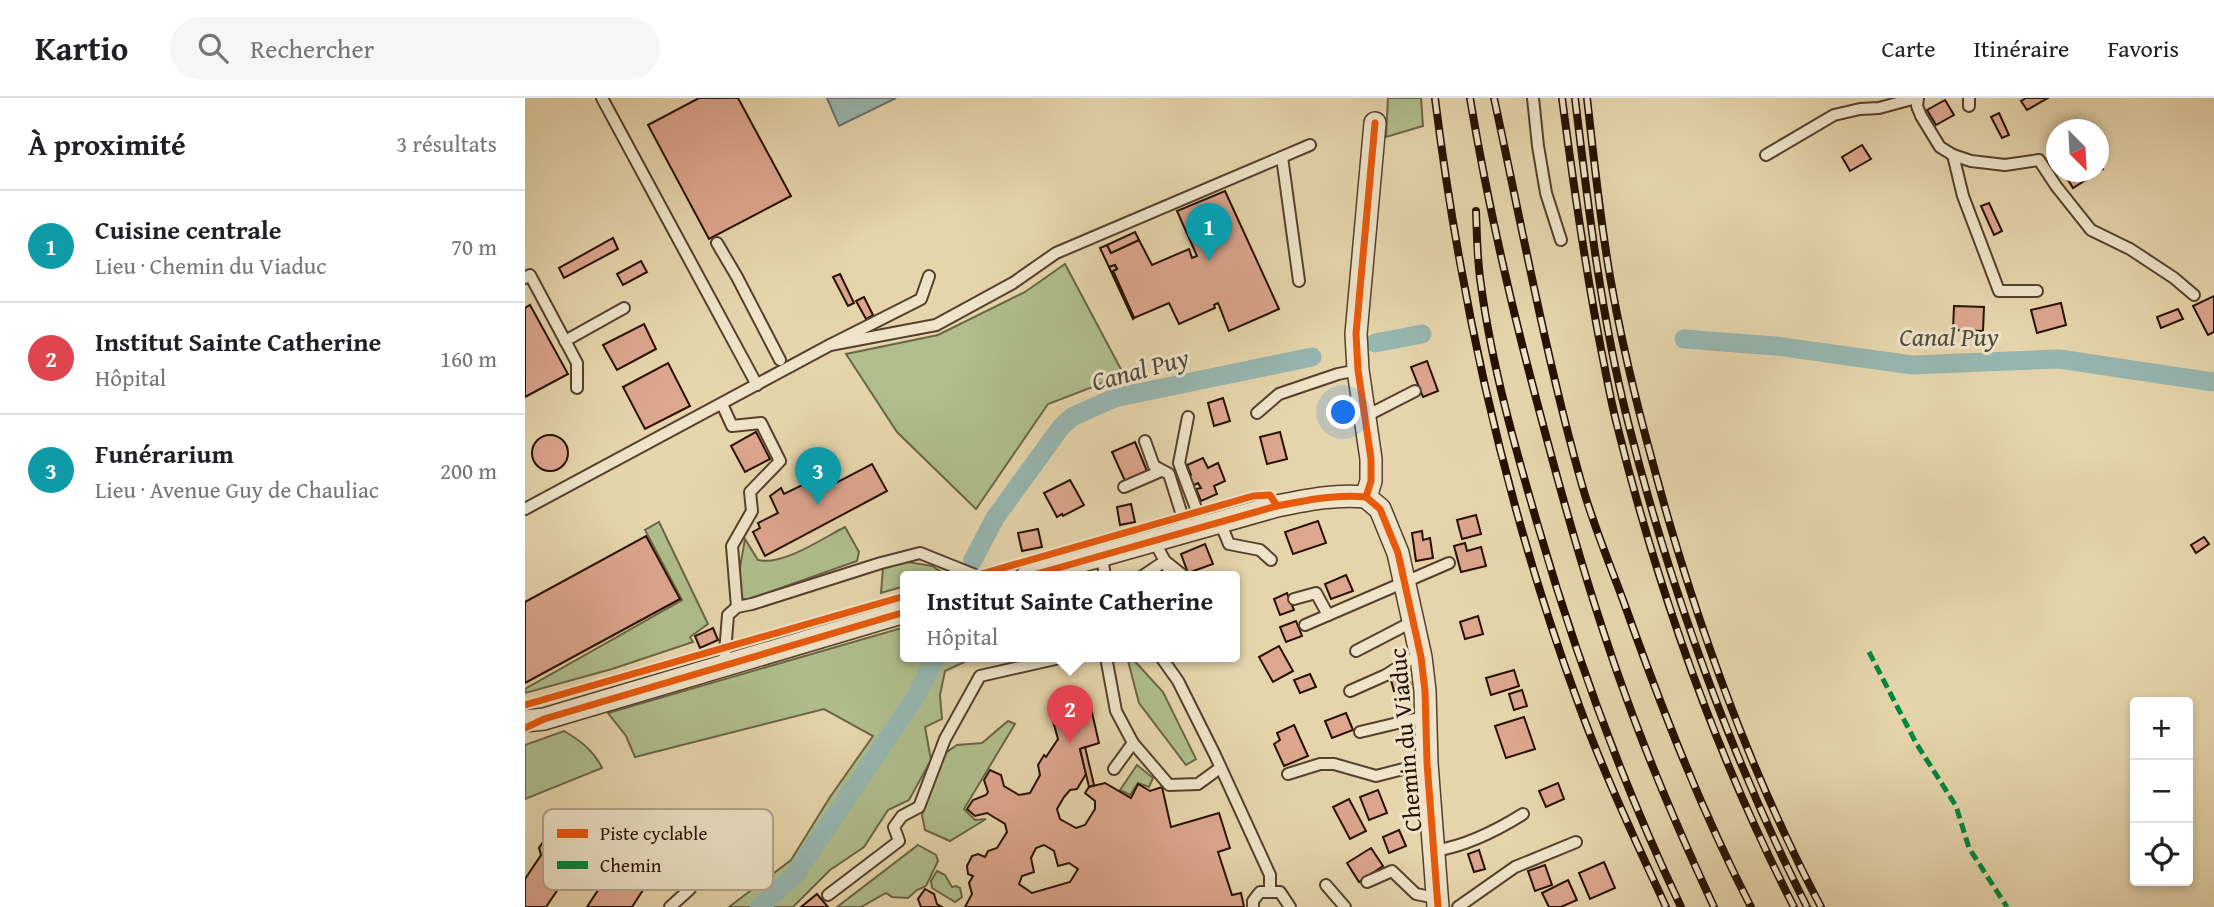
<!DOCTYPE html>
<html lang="fr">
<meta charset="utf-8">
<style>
:root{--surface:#fff;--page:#f6f6f6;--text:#202124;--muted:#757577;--line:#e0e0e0;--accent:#2563eb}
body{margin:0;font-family:"Gentium Book Plus",serif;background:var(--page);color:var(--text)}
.controls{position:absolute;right:21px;bottom:21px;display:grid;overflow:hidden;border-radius:7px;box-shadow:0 4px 10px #0003}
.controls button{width:63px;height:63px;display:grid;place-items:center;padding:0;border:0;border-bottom:2px solid var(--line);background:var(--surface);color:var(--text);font:35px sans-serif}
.compass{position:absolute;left:1521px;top:21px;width:63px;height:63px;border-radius:50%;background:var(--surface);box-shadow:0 4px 10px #0003;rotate:156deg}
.you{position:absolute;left:819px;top:315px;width:24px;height:24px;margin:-18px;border:5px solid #fff;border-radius:50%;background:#1a73e8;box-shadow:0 0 0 10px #1a73e833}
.badge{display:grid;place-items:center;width:46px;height:46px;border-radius:50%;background:var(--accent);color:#fff;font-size:23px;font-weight:700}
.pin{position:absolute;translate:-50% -58px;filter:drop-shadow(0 2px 4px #0008)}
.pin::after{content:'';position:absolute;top:37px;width:24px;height:21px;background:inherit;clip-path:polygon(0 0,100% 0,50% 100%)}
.popup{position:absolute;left:375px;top:473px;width:340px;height:91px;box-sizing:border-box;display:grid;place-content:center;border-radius:7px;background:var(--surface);filter:drop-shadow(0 2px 5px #0005);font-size:23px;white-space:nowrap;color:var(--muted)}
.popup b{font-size:26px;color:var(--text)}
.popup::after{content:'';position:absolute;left:50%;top:100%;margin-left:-14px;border:14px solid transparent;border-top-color:var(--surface)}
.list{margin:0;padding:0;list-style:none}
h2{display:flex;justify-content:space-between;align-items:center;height:91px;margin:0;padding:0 28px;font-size:30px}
h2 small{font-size:23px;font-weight:400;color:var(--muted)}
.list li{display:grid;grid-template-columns:46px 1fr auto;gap:21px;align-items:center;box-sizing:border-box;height:112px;padding:0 28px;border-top:2px solid var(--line)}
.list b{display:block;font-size:26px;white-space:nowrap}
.list p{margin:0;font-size:23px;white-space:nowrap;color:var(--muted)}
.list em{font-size:23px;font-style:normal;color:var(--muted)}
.icon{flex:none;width:38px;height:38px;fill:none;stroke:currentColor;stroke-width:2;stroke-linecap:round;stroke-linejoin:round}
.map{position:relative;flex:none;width:1689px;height:809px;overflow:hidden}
header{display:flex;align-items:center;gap:42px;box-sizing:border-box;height:98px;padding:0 35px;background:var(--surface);border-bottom:2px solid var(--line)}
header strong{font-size:33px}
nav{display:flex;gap:38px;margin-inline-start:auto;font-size:24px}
.search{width:490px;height:63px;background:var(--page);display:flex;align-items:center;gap:18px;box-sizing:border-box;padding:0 24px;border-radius:38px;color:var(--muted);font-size:26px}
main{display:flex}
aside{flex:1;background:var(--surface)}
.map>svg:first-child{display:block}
.green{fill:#b0be8d;stroke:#6b6647;stroke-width:2}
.water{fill:#97b7b1;stroke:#6a746b;stroke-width:2}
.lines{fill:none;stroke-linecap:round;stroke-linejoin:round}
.canal{stroke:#97b7b1;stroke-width:19}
.building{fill:#dda68f;stroke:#260f01;stroke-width:2;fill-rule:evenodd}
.lane-casing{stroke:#56402c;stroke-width:14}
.street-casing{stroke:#56402c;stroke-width:24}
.lane{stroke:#efe4c9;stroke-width:10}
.street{stroke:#efe4c9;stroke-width:21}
.rail-casing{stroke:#260f01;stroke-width:8}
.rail{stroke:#efe4c9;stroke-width:5;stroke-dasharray:16;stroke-linecap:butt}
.quiet{stroke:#00873e;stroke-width:5;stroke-dasharray:10 5;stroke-linecap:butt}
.cycleway-casing{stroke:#efe4c9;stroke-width:11}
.cycleway{stroke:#e8590c;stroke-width:7}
.labels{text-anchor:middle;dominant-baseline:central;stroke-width:6;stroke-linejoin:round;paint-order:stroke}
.street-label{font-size:24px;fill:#260f01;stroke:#efe4c9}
.water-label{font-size:26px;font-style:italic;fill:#4e4a3f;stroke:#efe4c9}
.key{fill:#efe4c9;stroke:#b3a48d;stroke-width:2}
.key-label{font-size:19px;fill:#260f01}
</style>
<header>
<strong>Kartio</strong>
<div class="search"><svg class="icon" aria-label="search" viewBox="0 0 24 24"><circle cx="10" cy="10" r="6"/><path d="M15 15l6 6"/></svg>Rechercher</div>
<nav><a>Carte</a><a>Itinéraire</a><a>Favoris</a></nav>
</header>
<main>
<aside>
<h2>À proximité<small>3 résultats</small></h2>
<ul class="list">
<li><span class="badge" style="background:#0f9aa8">1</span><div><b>Cuisine centrale</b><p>Lieu · Chemin du Viaduc</p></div><em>70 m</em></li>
<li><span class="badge" style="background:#e0444e">2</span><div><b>Institut Sainte Catherine</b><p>Hôpital</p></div><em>160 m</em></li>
<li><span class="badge" style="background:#0f9aa8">3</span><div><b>Funérarium</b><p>Lieu · Avenue Guy de Chauliac</p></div><em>200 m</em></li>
</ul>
</aside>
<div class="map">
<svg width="1689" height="809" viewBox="0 0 1689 809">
<rect width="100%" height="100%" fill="#e6d5ac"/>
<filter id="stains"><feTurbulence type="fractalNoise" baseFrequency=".00286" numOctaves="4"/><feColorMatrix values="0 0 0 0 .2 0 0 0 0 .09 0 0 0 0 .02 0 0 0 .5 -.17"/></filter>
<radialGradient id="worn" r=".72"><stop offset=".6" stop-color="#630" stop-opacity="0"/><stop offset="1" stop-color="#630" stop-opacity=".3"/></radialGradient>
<g class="green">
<path d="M863,0H896L898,28L861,39Z"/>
<path d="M540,166L599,277L523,306L451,411L372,334L321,256L413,237L500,194Z"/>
<path d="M134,424L183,526L165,539L168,544L87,571L0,595V591L157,502L120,432Z"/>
<path d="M320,429L334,454L332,463L222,502L213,499L212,486L220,441L233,462C258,468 298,440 320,429Z"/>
<path d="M376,463L407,468L421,477L380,479V488L356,495L358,470Z"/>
<path d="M380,529V559H450L420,573L415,597L417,621L400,629L406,662L384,702L363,712L339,749L305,772L268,809H204L266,762L305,699L348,638L299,611L110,659L101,638L83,615Z"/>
<path d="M602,559H606L638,594L671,661L661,667L614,605Z"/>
<path d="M483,623L490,626L439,711L450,722L461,721L425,743L400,732L397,717L419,656L432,647L457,645Z"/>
<path d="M39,633C56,643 69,653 77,670L0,701V647Z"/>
<path d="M612,667L628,680L624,689L613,685L605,697L595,692Z"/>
<path d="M393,747L411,757L413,763L401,788L392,792L383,800L367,799L361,795L336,809H312Z"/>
<path d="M412,773L420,777L427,789L431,788L435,790L437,799L430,804L407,790L406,783Z"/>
</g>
<path class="water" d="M302,0H371L314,28Z"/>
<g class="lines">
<g class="canal">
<path d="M1159,241L1251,248L1387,267L1534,261L1689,284"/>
<path d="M850,245L897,236"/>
<path d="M448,462L470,420L536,329L547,319L589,300L787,259"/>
<path d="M234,809L269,778L390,600L411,559"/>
</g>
</g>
<g class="building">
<path d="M174,0H213L266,98L184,141L123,27Z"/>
<path d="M1501,0H1523L1502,12L1496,3Z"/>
<path d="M1420,2L1429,17L1411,27L1402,12Z"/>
<path d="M1474,15L1484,37L1477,40L1466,19Z"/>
<path d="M1337,47L1346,61L1325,73L1317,59Z"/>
<path d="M1574,65L1578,71L1548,90L1538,74H1574Z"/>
<path d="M700,93L754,211L704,233L693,205L689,207L690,210L654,226L644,205L609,220L588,173L592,171L590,167L584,169L575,150L582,147L586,155L614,142L627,167L664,151L667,160L672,158L652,113Z"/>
<path d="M1464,105L1477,133L1469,137L1456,108Z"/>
<path d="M610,134L614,142L586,155L582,147Z"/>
<path d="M88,140L93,151L39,180L34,170Z"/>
<path d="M116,163L122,174L98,187L92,176Z"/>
<path d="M590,167L592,171L588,173L609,220L608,221L584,169Z"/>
<path d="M315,176L329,205L323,208L308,179Z"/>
<path d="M1689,198V234L1683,237L1668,208Z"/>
<path d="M339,199L348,217L341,221L331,203Z"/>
<path d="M1536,205L1541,227L1512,235L1506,212Z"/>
<path d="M5,207L43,276L0,299V210Z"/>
<path d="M1429,208L1459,209L1458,233L1428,232Z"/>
<path d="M1653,211L1658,221L1636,230L1632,219Z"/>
<path d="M119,226L131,251L92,272L78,247Z"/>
<path d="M902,263L913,293L898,299L886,269Z"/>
<path d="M143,265L165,308L120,331L98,289Z"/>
<path d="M698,300L705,323L689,328L683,305Z"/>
<path d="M231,334L245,361L220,374L206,348Z"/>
<path d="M755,334L762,361L742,366L735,339Z"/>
<circle cx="25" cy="355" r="18"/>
<path d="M610,344L622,373L600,383L587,354Z"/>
<path d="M297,356L311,385L347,366L362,393L240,458L228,434L235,430L233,425L253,415L245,398L256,390L259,396L292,380L285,366Z"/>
<path d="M678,360L683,370L693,365L700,383L689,388L692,396L676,403L671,391L676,390L673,385L667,388L663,378L666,377L662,367Z"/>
<path d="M545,382L559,407L538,418L537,416L532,419L519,395Z"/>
<path d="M606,406L610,424L595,427L592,409Z"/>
<path d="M951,417L956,436L937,441L932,422Z"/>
<path d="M793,423L801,445L768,456L760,434Z"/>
<path d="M513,431L517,449L497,453L493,435Z"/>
<path d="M897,433L898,442L905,440L908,460L891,463L887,435Z"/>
<path d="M121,438L155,501L0,585V504Z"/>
<path d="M1679,439L1684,446L1671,455L1666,447Z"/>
<path d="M940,445L942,453L956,449L961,468L936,474L929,448Z"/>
<path d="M680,446L688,466L663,475L656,456Z"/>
<path d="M821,477L828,493L806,501L800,486Z"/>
<path d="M762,495L769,512L755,517L749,501Z"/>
<path d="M953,518L958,536L940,541L935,524Z"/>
<path d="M771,523L777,538L761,544L755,529Z"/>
<path d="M188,530L193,542L175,550L170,538Z"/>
<path d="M754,548L768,573L748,584L734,559Z"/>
<path d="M989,572L994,588L966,597L961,580Z"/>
<path d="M882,574L886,588L869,593L865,579Z"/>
<path d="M785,576L791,589L775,595L769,582Z"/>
<path d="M997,592L1002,608L989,612L984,596Z"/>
<path d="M565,606L574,645L555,651L561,676L552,691L545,692L539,699L532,711L535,721L551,730L560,727L570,711V703L560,695L564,689L580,685L606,700L613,686L625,693L637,689L646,729L694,715L705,750L693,754L707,797L716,795L719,809H440L447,796L444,785L448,778L443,776L442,768L447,758L453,756L460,759L463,753L472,750L482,734L480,726L462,715L450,718L442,711L448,702L461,697L463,694L459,682L465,672L476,677L479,688L494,697L505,695L515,677L513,667L519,657L521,659L533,641L526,616ZM519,747L529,753L533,768L544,765L553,771L545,784L507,795L494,786L497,778L509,774L506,760L511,750Z"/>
<path d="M821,615L828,632L807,640L800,623Z"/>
<path d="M999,619L1010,651L981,660L970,628Z"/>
<path d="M769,627L783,658L759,668L749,646L755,642L752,635Z"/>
<path d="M560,649L569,687L564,689L555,651Z"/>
<path d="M1033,685L1039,701L1021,709L1014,693Z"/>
<path d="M853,692L862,715L844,722L835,699Z"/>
<path d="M824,701L841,733L825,741L808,709Z"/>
<path d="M874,732L881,748L864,755L858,739Z"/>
<path d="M20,741L33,749L34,754L42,755L54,764L49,772L44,775L21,809H0V781L16,757L14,750Z"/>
<path d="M846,750L858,768L834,784L822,765Z"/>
<path d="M954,752L960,771L949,774L943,756Z"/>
<path d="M97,755L129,775L107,809H62L79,783L82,785L92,770L88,768Z"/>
<path d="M1079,764L1090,790L1065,801L1054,775Z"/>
<path d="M1020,767L1027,787L1010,793L1003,773Z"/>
<path d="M1043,782L1052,802L1036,809H1024L1017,795Z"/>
<path d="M400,791L409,796L412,806L417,809H396L393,801Z"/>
<path d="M292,796L303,809H276Z"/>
</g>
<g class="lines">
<g class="lane-casing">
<g id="lane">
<path d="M77,0L232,287"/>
<path d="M1008,0L1013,48L1021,95L1036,142"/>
<path d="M1393,0L1392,8L1396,18L1415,49L1428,57L1446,63L1480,67L1514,62L1531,88L1566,132L1605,151L1649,180L1669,197"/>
<path d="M1444,8V0"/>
<path d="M1241,57L1309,17L1335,11L1354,10L1391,0"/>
<path d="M1428,57L1438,98L1474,193H1512"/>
<path d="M757,59L774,183"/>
<path d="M192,145L212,179L255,262"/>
<path d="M0,180L5,177L52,265V290"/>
<path d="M40,243L99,210"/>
<path d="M305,247L411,227L488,185L531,155L785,47"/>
<path d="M197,306L207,328L236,325L255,363L225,394L227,413L207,448L212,509"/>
<path d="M732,315L754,296L813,276L833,272"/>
<path d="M839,315H847L890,293"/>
<path d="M663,319L654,365L678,429"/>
<path d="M620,343L629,368L644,376L662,433"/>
<path d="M599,389L636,373"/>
<path d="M0,411L305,247L396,201L404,178"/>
<path d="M695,424L704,446L735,452L746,462"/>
<path d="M629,443L640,463L660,479"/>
<path d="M577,458L580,479"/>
<path d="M616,479L640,463L646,479"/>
<path d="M769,501L791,495L803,517"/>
<path d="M780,527L924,465"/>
<path d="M831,553L887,524"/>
<path d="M581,559L591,613L608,645L644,687L673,686L695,670"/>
<path d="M636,559L653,583L690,657L745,777V794"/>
<path d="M199,567L203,517L212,509L227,506L356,465L395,455L455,479"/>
<path d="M825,593L861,577L884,562L896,559"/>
<path d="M835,634L902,618"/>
<path d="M589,671L608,645"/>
<path d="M763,676L795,666H809L851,678L902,665"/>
<path d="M909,753C941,748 971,733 998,716"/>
<path d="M842,784L867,773L891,796L911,800"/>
<path d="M801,787L820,809"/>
<path d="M303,797L374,743L369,729L377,718L394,709L420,641L455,578L539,559"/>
<path d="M145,809L165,791"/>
<path d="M728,809V803L735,794H755L765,809"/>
<path d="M933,809L990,769L1051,744"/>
</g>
</g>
<g class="street-casing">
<g id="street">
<path d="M841,399L855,411L873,455L896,559L900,593L902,665L913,809"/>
<path d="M841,399L846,383V361L833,272L831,236L850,25"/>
<path d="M501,479L752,408C782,402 810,396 841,399"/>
<path d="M0,623L19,621L380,514"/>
</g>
</g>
<use href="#lane" class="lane"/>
<use href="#street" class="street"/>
<g class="rail-casing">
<g id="rail">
<path d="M910,0C936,208 982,413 1055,610C1080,678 1111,744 1141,809"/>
<path d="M945,0C961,96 982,190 1007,285C1038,404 1071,523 1116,639C1138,696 1163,753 1189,809"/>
<path d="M969,0C997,129 1021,260 1057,387C1068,426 1084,464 1098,502C1135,606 1175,710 1226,809"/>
<path d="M1037,0C1048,84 1060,168 1076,251C1081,275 1085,299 1091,323C1132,489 1191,657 1269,809"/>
<path d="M1050,0C1063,108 1076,218 1103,324C1145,489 1205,657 1282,809"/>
<path d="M1062,0C1069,61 1075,123 1086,184C1100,264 1121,342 1143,420C1182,554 1231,686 1296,809"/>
<path d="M951,113C952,137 952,162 956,187C967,269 990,349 1013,428C1051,559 1098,687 1156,809"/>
</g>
</g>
<use href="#rail" class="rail"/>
<path class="quiet" d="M1344,554L1391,645L1431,708L1444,750L1482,809"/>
<g class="cycleway-casing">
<g id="cycleway">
<path d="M841,399L855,411L873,455L896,559L900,593L902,665L913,809"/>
<path d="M841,399L846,383V361L833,272L831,236L850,25"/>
<path d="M446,479L728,398L745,397L752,408"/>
<path d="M501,479L752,408C782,402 810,396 841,399"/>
<path d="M0,607L380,498"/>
<path d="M0,630L19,621L380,514"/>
</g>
</g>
<use href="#cycleway" class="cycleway"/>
</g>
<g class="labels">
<g class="street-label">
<text transform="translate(880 642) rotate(-95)">Chemin du Viaduc</text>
</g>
<g class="water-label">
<text x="1424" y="238">Canal Puy</text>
<text transform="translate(615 271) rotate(-15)">Canal Puy</text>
</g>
</g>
<rect x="18" y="711" width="230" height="81" rx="10" class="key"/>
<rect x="32" y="731" width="31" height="9" fill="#e8590c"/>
<rect x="32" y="763" width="31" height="8" fill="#00873e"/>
<g class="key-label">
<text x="75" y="742">Piste cyclable</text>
<text x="75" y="774">Chemin</text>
</g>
<rect width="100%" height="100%" filter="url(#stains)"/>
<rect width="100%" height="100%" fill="url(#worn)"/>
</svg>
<div class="controls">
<button>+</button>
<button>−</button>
<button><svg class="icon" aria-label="locate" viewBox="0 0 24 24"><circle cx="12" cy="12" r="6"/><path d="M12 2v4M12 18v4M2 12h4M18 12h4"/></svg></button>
</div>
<svg class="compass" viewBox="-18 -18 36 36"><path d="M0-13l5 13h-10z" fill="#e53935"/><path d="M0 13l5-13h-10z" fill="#757577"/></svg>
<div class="you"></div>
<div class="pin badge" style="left:684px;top:163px;background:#0f9aa8">1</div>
<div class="pin badge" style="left:545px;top:645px;background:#e0444e">2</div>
<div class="popup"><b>Institut Sainte Catherine</b>Hôpital</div>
<div class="pin badge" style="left:293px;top:407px;background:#0f9aa8">3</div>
</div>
</main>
